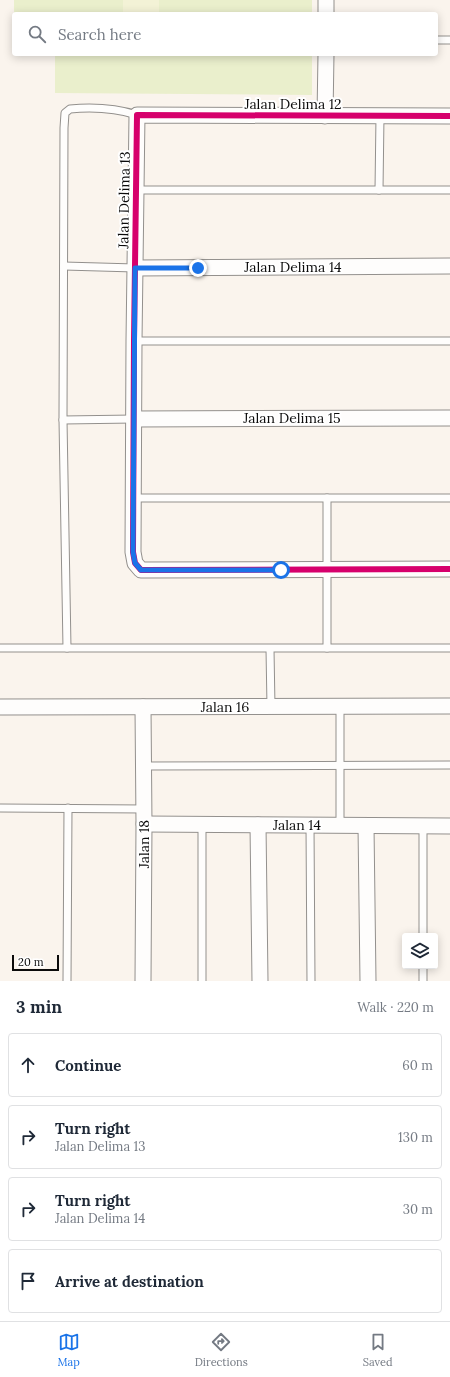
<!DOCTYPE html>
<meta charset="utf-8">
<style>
:root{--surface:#fff;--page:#f2f2f3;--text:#1f2937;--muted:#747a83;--line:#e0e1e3;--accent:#1a73e8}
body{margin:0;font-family:Lora,serif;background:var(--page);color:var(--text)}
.controls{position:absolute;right:12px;bottom:12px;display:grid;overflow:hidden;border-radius:4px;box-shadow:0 2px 10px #0003}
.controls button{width:36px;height:36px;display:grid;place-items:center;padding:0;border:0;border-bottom:1px solid var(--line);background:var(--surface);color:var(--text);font:20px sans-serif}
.scale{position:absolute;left:12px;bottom:10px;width:47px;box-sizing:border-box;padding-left:4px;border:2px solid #0b0b0b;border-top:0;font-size:11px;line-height:14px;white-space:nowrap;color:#0b0b0b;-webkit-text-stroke:3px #fff;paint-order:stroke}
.stop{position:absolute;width:12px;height:12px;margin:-9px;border:3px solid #1a73e8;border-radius:50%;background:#fff}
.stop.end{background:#1a73e8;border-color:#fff;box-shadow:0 1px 4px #0008}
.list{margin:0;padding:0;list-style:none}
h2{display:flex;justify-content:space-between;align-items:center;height:52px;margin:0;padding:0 16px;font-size:17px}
h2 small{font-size:13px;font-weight:400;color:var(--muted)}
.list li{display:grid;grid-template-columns:26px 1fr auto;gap:12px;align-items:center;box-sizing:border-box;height:64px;margin:0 8px 8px;padding:0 8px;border:1px solid var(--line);border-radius:4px}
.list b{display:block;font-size:15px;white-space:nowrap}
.list p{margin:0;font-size:13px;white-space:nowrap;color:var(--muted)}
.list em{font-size:13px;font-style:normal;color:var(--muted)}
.icon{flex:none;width:22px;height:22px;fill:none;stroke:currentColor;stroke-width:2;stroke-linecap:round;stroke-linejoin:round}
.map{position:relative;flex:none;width:450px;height:981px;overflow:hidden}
.search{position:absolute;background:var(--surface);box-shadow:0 2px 10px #0003;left:12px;right:12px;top:12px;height:44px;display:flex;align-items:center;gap:10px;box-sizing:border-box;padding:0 14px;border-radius:4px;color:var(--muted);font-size:15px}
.sheet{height:340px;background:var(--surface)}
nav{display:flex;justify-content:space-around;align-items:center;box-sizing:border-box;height:56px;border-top:1px solid var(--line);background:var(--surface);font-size:11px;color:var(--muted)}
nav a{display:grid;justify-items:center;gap:2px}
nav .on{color:var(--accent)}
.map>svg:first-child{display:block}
.green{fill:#eaefcc}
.pitch{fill:#f3f2d6}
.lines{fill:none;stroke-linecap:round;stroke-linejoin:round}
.service-casing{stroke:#93908d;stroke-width:9}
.minor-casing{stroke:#93908d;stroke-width:17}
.service{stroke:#fefdfc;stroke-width:7}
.minor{stroke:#fefdfc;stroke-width:15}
.cycleway-casing{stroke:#fff;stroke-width:8}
.cycleway{stroke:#d6006c;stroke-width:6}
.route{stroke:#1a73e8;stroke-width:5}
.labels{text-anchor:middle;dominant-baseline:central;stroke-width:4;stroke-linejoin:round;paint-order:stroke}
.street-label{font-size:14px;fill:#0b0b0b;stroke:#fff}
</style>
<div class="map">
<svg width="450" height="981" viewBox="0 0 450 981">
<rect width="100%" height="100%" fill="#faf4ed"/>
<g class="green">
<path d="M14,0H312V14H14V53Z"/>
<path d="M55,54H312V95L55,93Z"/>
</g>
<rect class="pitch" x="123" y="0" width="36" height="14"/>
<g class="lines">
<g class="service-casing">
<g id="service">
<path d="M436,40H450"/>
<path d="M136,190H450"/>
<path d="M379,190L380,116"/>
<path d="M64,266L135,268"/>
<path d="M134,341H450"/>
<path d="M63,420L134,419"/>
<path d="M134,498H450"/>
<path d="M327,498V648"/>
<path d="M0,648H450"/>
<path d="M67,648L63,420L64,128L65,113L70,109C92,107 115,108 137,115"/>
<path d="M270,649L271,707"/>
<path d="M143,766L450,765"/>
<path d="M0,808L144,809"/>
<path d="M202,824V981"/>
<path d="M310,825L311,981"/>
<path d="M340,825V707"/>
<path d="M423,936V826"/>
<path d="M67,981L68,808"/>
<path d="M423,981V966"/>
</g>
</g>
<g class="minor-casing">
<g id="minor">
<path d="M326,14V0"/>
<path d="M325,116L326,54"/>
<path d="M450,116L137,115L134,341L133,552L135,563L141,570L450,569"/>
<path d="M135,268L450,266"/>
<path d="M134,419L450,418"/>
<path d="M0,707L450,706"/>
<path d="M143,707L144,824L143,981"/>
<path d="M144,824L450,826"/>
<path d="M258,825L260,981"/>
<path d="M366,826L368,981"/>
</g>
</g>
<use href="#service" class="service"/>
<use href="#minor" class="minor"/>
<g class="cycleway-casing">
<path id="cycleway" d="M450,116L137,115L134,341L133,552L135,563L141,570L450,569"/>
</g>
<use href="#cycleway" class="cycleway"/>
</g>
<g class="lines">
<path class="route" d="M198,268H135L133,552L135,563L141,570H281"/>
</g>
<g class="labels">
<g class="street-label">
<text x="293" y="104">Jalan Delima 12</text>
<text transform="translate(124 200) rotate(-89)">Jalan Delima 13</text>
<text x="293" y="267">Jalan Delima 14</text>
<text x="292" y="418">Jalan Delima 15</text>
<text x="225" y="707">Jalan 16</text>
<text x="297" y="825">Jalan 14</text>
<text transform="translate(144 844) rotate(-90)">Jalan 18</text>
</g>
</g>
</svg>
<div class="controls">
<button><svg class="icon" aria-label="layers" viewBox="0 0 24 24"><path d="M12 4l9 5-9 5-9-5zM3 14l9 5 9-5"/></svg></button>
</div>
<div class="scale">20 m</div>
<div class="stop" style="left:281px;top:570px"></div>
<div class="stop end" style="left:198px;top:268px"></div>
<div class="search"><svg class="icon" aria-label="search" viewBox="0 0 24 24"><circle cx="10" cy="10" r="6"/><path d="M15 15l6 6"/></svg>Search here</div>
</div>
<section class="sheet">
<h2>3 min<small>Walk · 220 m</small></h2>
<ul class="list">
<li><svg class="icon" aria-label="ahead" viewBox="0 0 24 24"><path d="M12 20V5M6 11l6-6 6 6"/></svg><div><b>Continue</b></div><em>60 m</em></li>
<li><svg class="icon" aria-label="right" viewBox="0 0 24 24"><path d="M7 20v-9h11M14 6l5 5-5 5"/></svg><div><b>Turn right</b><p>Jalan Delima 13</p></div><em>130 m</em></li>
<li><svg class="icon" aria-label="right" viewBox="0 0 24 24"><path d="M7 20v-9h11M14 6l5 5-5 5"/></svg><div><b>Turn right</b><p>Jalan Delima 14</p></div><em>30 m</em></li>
<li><svg class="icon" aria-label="arrive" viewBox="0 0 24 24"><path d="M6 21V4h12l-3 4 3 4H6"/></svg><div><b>Arrive at destination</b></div></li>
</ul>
</section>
<nav>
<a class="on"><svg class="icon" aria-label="map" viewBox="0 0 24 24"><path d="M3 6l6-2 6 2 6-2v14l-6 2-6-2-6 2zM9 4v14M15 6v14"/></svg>Map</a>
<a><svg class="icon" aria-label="directions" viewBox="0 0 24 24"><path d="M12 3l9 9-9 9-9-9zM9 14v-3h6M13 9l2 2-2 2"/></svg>Directions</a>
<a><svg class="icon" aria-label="saved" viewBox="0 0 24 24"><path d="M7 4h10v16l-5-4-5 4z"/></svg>Saved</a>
</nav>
